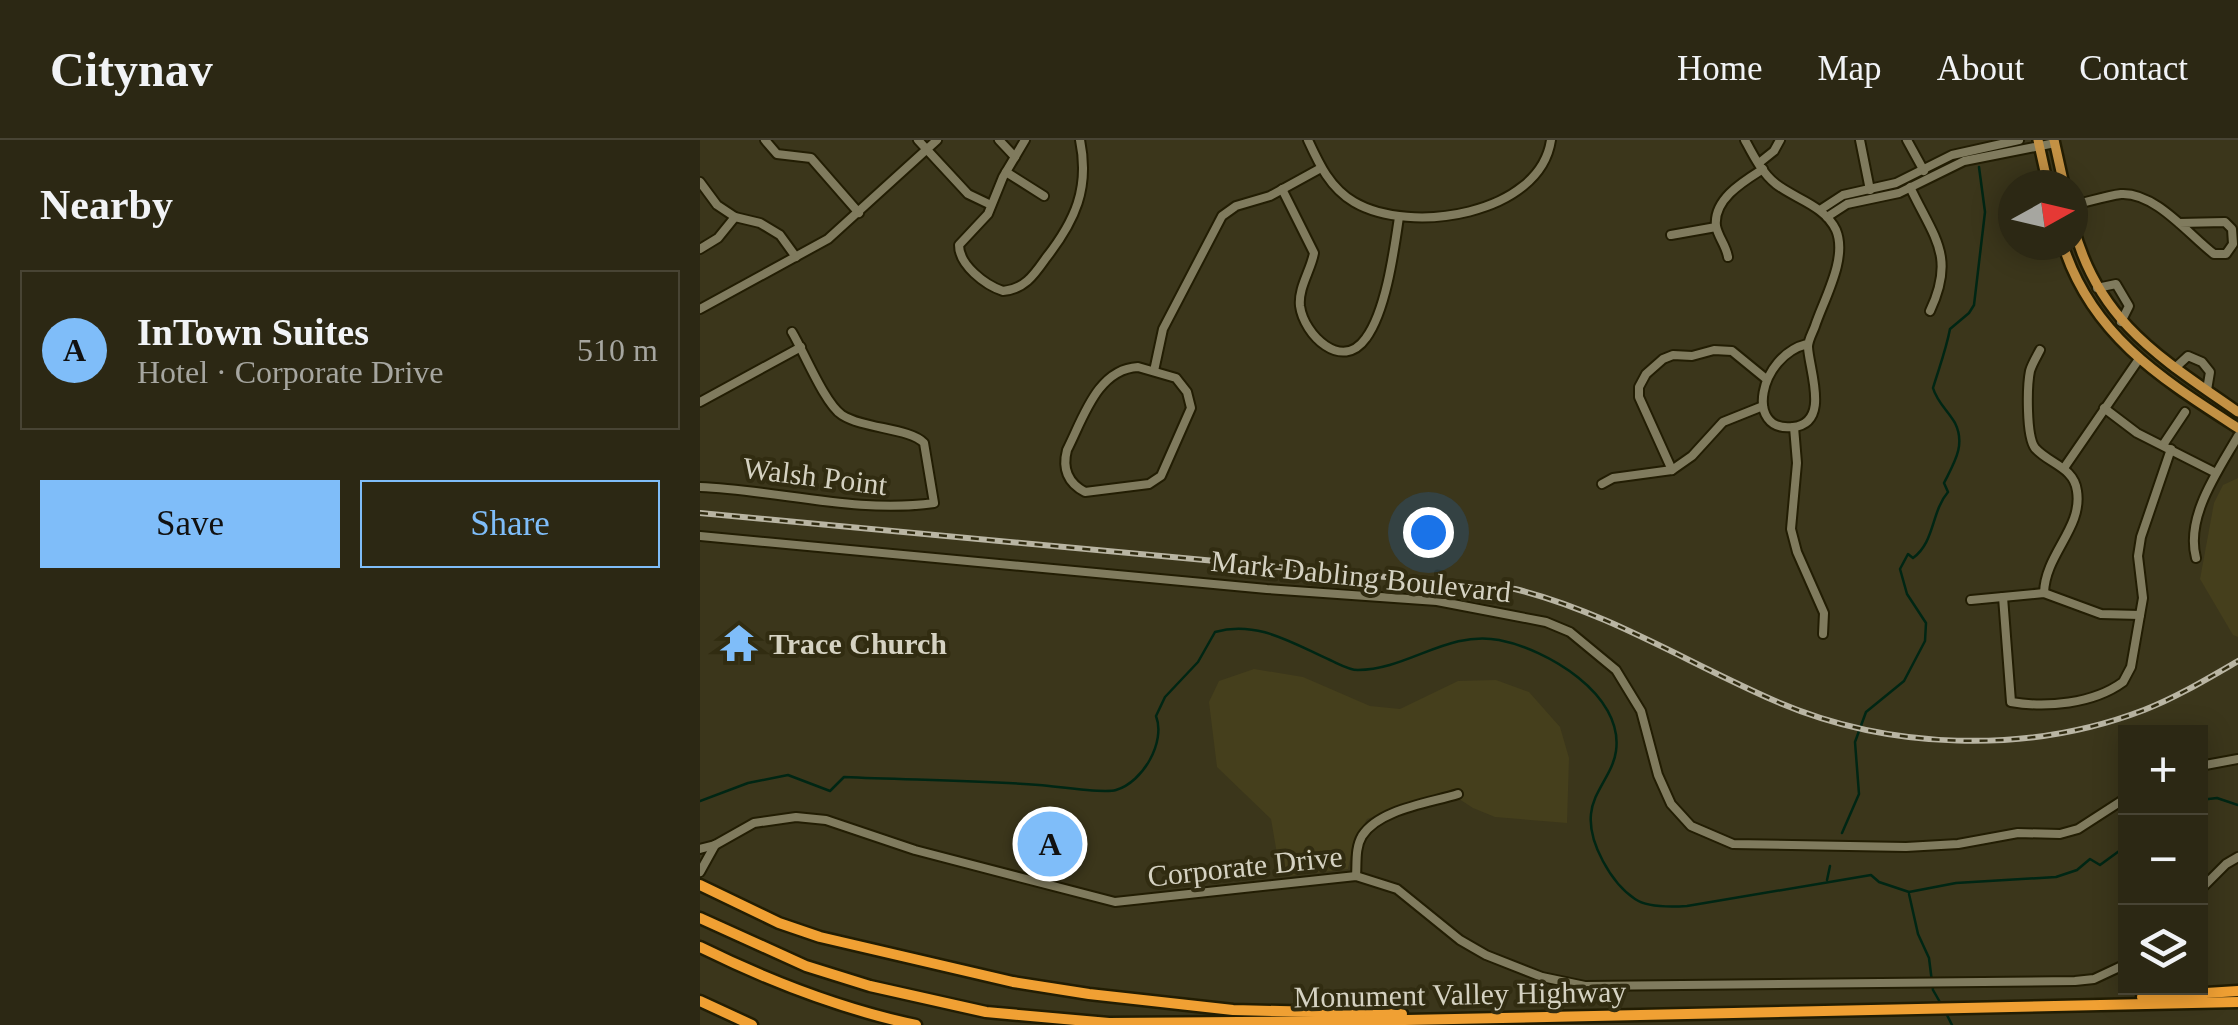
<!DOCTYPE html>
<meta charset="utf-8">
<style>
:root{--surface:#2c2814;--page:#383422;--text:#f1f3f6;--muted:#a6a6a0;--line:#484434;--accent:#7fbdf9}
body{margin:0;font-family:Georgia,serif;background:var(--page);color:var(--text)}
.controls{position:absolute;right:30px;bottom:30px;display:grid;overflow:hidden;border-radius:0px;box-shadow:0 5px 25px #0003}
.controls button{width:90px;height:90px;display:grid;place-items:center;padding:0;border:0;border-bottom:2px solid var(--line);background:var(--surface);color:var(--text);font:50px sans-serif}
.compass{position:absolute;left:1298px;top:30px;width:90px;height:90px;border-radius:50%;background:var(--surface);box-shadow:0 5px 25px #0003;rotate:82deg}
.you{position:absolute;left:728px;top:392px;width:35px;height:35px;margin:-25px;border:8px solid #fff;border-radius:50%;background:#1a73e8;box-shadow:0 0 0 15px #1a73e833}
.badge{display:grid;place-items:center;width:65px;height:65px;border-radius:50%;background:var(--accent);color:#111;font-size:32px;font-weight:700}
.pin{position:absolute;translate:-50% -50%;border:5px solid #fff;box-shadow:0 2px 10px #0006}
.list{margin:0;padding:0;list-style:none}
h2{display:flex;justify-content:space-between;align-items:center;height:130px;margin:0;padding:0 40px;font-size:42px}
h2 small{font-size:32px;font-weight:400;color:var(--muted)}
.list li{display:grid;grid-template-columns:65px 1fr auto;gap:30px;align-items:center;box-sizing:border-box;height:160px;margin:0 20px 20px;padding:0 20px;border:2px solid var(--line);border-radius:0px}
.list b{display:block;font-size:38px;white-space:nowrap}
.list p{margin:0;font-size:32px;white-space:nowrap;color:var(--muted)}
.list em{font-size:32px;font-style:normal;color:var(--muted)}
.actions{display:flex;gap:20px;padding:30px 40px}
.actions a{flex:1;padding:22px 0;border:2px solid var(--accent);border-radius:0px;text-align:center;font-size:35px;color:var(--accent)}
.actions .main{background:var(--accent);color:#111}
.icon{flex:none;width:55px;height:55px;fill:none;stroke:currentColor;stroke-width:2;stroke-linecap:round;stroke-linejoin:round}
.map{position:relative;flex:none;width:1538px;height:885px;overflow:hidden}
header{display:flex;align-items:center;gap:60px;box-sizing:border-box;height:140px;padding:0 50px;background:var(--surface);border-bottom:2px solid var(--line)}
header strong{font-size:48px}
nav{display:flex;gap:55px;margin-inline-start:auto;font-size:35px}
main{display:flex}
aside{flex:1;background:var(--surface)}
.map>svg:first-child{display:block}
.built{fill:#453f1c}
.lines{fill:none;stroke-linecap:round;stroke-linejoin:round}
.stream{stroke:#002614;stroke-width:2.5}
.minor-casing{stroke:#221d03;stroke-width:12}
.major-casing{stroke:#221d03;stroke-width:14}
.highway-casing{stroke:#221d03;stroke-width:15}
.minor{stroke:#807b5e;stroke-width:8}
.major{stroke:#c39144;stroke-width:9}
.highway{stroke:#f0a033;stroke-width:10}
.rail-casing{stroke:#b9b5a3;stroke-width:6}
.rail{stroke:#312c11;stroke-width:2.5;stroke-dasharray:8;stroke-linecap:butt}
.labels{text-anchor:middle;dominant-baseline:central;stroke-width:8;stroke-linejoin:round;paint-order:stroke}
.street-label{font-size:30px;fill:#d5d2c2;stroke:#312c11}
.poi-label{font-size:30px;font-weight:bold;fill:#d5d2c2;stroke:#312c11;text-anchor:start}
</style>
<header>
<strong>Citynav</strong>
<nav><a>Home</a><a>Map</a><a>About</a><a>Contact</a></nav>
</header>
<main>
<aside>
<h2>Nearby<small></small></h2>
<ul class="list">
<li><span class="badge">A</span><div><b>InTown Suites</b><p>Hotel · Corporate Drive</p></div><em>510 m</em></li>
</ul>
<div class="actions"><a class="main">Save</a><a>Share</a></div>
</aside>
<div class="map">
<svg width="1538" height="885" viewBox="0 0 1538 885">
<rect width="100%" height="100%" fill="#3b361b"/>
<g class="built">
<path d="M1538,338V497L1533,495L1500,439L1514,363L1523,345Z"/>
<path d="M554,529L603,537L670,566L700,569L758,541L796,540L829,552L860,587L869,618L867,683L795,677L773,668L747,651L667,679L653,704L648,729L581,737L571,679L517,627L509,562L519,541Z"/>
</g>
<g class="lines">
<g class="stream">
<path d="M1500,660L1517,658L1538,665"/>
<path d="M0,661L48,643L88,635L130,651L144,637C209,640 274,640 339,645C356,646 402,654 416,650C443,642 466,602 456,576L465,557L498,522L515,492C557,480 592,503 630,520C639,524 649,530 658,530C707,530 748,490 799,500C846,509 924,554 916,611C913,634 893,651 891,674C888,702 911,743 935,759C948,768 972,767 987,766L1171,735L1179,742L1209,752L1256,743L1356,737L1377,730L1390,719L1400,725L1426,706"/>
<path d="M1142,693L1159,654L1155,602L1166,572L1204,541L1225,501L1226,483L1207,454L1200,429L1208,414L1213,418C1235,402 1231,372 1248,352L1244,343C1254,323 1266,305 1255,283C1248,271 1237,262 1233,248C1239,228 1246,210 1250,189L1269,173L1274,165L1285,72L1279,27"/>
<path d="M1127,740L1130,726"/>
<path d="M1209,754L1218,794L1229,818L1233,850L1241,864"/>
<path d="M1245,871L1252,885"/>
</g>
<g class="minor-casing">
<g id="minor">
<path d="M65,0L77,14L111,18L159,73"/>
<path d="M218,0L268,54L291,65"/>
<path d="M299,0L315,17"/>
<path d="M325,0L303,37L288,74L259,105C259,125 285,145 303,151C325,149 334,135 346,118C375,81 390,48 380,0"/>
<path d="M608,0C619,24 630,48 654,62C710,95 840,75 851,0"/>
<path d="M1045,0C1053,15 1062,33 1076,44C1095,59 1124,65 1136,90C1148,118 1124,159 1115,186C1113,192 1108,200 1108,207C1109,230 1131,283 1093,287C1044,293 1059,216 1107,204"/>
<path d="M1160,0L1170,50"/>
<path d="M1207,0L1224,31"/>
<path d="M1059,23L1074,11L1080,0"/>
<path d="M306,32L344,56"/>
<path d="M0,42L17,65L35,77L60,83L80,95L96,117"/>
<path d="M1210,47C1234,98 1256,116 1230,171"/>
<path d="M582,49L614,113C611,130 598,148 600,166C604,195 642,232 666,198C686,171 694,111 699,77"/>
<path d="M1373,65C1388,62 1405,56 1421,54C1455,52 1488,94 1514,114H1526L1533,104L1532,89L1525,82L1479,83"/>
<path d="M1120,70L1143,55L1196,43L1252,15L1319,0"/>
<path d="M1127,77L1147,64L1199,53L1264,21L1355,3"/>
<path d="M971,95L1016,87"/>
<path d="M0,109L18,98L35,77"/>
<path d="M1028,117C1026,105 1018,97 1016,86C1013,59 1044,41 1063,29"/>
<path d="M1397,148L1416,144L1429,166L1421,182"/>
<path d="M0,169L128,99L237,0"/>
<path d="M1340,210C1337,216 1332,224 1330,231C1327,246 1326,296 1335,308C1349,324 1374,327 1377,351C1383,388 1345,414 1344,453"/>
<path d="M438,227L476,238L487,252L491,268L461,336L449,344L385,352C368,343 362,329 367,310C383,279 397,229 438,227Z"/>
<path d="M1475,228L1488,216L1502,222L1510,232L1507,250"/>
<path d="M454,231L463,189L522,76L536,66L570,56L621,28"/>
<path d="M0,262L101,207"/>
<path d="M1404,268L1437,293L1516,333"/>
<path d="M1094,287L1097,323L1091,389L1097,412L1124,473L1123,494"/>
<path d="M1463,305L1485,272"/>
<path d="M1364,328L1439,219"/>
<path d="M972,330L939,257V247L946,234L963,219L973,215L992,216L1014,210L1032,211L1065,238"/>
<path d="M902,344L913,338L972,330L992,316L1023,282L1063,266"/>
<path d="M0,347C78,350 156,374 234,363L224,303C210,288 164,289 142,275C125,264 104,212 92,192"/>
<path d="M0,396L567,449L737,461L846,482L870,492L916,530L941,571L958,635L971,664L991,686L1033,704L1206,707L1258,704L1318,693L1360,694L1378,689L1426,658"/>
<path d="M1496,418C1485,377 1518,331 1538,296"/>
<path d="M1303,457L1311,562C1346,568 1393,564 1423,542L1431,527L1443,458L1438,416L1441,397L1471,309"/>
<path d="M1271,460L1344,453L1401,474L1440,475"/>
<path d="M1500,626L1538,619"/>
<path d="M0,709L15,705L54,683L96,677L126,680L215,710L415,762L656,736L697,749L760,800L786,815L842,837L885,846L1375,841L1394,839L1426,824"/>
<path d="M0,732L15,705"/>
<path d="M656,736C657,723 655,708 662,696C679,669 730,663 758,654"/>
<path d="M1500,750L1526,724L1538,717"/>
</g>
</g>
<g class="major-casing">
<g id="major">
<path d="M1338,0L1348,45"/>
<path d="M1354,0L1364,45"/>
<path d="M1373,85C1398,182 1461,218 1538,272"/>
<path d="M1363,105C1392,196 1462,239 1538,288"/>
</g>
</g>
<g class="highway-casing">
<g id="highway">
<path d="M0,745L79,783L120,797L313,842L389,854L533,870L702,874"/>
<path d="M0,778L106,826L170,846L286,872L409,883L659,881L1538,862"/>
<path d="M0,807C69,841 141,869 216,885"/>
<path d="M1442,857L1538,851"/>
<path d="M0,861L52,885"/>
</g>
</g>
<use href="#minor" class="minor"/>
<use href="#major" class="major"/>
<use href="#highway" class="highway"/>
<g class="rail-casing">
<path id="rail" d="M0,373L815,449C907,472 986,522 1073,560C1187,610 1327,615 1444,570C1477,557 1507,539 1538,521"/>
</g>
<use href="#rail" class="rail"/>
</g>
<defs>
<g id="temple-bare" transform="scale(3)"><path d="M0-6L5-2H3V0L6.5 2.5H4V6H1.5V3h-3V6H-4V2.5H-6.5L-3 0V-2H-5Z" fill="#7fbdf9" stroke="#312c11" stroke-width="2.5" paint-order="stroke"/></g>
</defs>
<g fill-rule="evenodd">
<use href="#temple-bare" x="39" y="503"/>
</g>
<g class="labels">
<g class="street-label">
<text transform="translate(115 336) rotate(7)">Walsh Point</text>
<text transform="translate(661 436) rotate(6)">Mark Dabling Boulevard</text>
<text transform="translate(545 726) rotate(-6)">Corporate Drive</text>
<text transform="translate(760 854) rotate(-1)">Monument Valley Highway</text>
</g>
<g class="poi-label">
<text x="69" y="503">Trace Church</text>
</g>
</g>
</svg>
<div class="controls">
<button>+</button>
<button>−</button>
<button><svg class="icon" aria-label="layers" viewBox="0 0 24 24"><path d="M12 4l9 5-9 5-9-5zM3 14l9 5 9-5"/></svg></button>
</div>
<svg class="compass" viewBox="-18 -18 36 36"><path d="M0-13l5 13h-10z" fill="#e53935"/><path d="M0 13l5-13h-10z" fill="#a6a6a0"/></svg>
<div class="you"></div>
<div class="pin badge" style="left:350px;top:704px">A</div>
</div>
</main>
